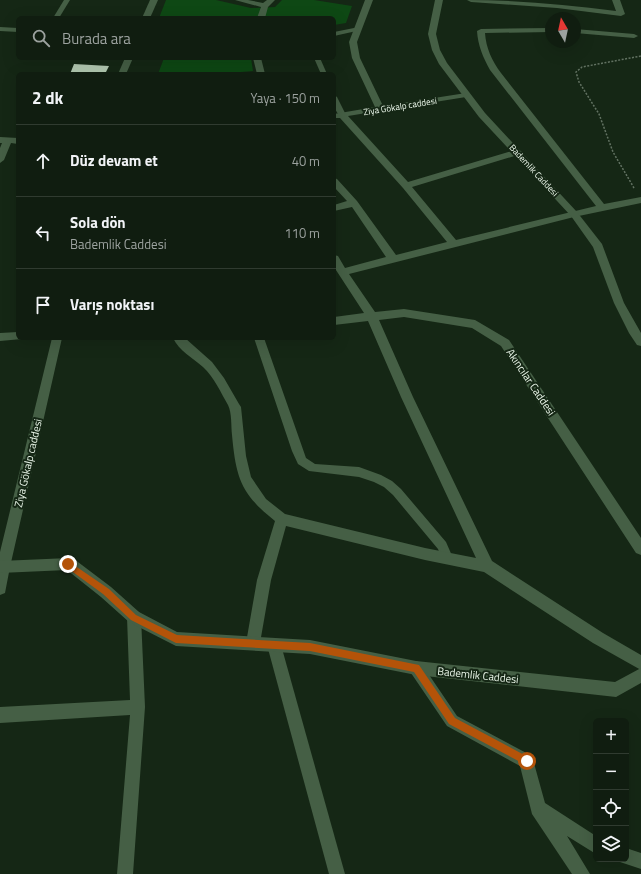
<!DOCTYPE html>
<html lang="tr">
<meta charset="utf-8">
<style>
:root{--surface:#101d10;--page:#1e2a1e;--text:#f1f3f6;--muted:#9ca29f;--line:#303b30}
body{margin:0;font-family:"Titillium Web",sans-serif;background:var(--page);color:var(--text)}
.controls{position:absolute;right:12px;bottom:12px;display:grid;overflow:hidden;border-radius:6px;box-shadow:0 4px 16px #0002}
.controls button{width:36px;height:36px;display:grid;place-items:center;padding:0;border:0;border-bottom:1px solid var(--line);background:var(--surface);color:var(--text);font:20px sans-serif}
.compass{position:absolute;left:545px;top:12px;width:36px;height:36px;border-radius:50%;background:var(--surface);box-shadow:0 4px 16px #0002;rotate:351deg}
.stop{position:absolute;width:12px;height:12px;margin:-9px;border:3px solid #b45309;border-radius:50%;background:#fff}
.stop.end{background:#b45309;border-color:#fff;box-shadow:0 1px 4px #0008}
.list{margin:0;padding:0;list-style:none}
h2{display:flex;justify-content:space-between;align-items:center;height:52px;margin:0;padding:0 16px;font-size:17px}
h2 small{font-size:13px;font-weight:400;color:var(--muted)}
.list li{display:grid;grid-template-columns:26px 1fr auto;gap:12px;align-items:center;box-sizing:border-box;height:72px;padding:0 16px;border-top:1px solid var(--line)}
.list b{display:block;font-size:15px;white-space:nowrap}
.list p{margin:0;font-size:13px;white-space:nowrap;color:var(--muted)}
.list em{font-size:13px;font-style:normal;color:var(--muted)}
.icon{flex:none;width:22px;height:22px;fill:none;stroke:currentColor;stroke-width:2;stroke-linecap:round;stroke-linejoin:round}
.map{position:relative;flex:none;width:641px;height:874px;overflow:hidden}
.search{position:absolute;background:var(--surface);box-shadow:0 4px 16px #0002;left:16px;top:16px;width:320px;height:44px;display:flex;align-items:center;gap:10px;box-sizing:border-box;padding:0 14px;border-radius:6px;color:var(--muted);font-size:15px}
.panel{position:absolute;background:var(--surface);box-shadow:0 4px 16px #0002;left:16px;top:72px;width:320px;height:268px;border-radius:6px}
.map>svg:first-child{display:block}
.green{fill:#0e4814}
.building{fill:#b3cab2}
.lines{fill:none;stroke-linecap:round;stroke-linejoin:round}
.path{stroke:#627262;stroke-width:1.5;stroke-dasharray:2 1.5;stroke-linecap:butt}
.service{fill:#455f45;fill-rule:evenodd}
.minor{fill:#455f45;fill-rule:evenodd}
.tertiary{fill:#455f45;fill-rule:evenodd}
.route{fill:#b45309}
.labels{text-anchor:middle;dominant-baseline:central;stroke-width:4;stroke-linejoin:round;paint-order:stroke}
.far-street-label{font-size:9px;fill:#ebf7ea;stroke:#152715}
.street-label{font-size:11px;fill:#ebf7ea;stroke:#152715}
</style>
<div class="map">
<svg width="641" height="874" viewBox="0 0 641 874">
<rect width="100%" height="100%" fill="#152715"/>
<g class="green">
<path d="M166,0H216L251,8L275,7L282,0H314L352,6L346,23L334,25V18H159Z"/>
<path d="M164,58H251L253,71L218,74H158Z"/>
</g>
<path class="building" d="M74,64L109,66L105,74H70Z"/>
<g class="lines">
<path class="path" d="M634,188L613,152L599,114L579,82L576,72L582,67L641,56"/>
<g class="service">
<path d="M64,0H70L59,18H53Z"/>
<path d="M359,27L361,28V30L334,36V32Z"/>
<path d="M314,58H320L327,74H321Z"/>
<path d="M334,95L337,97L346,115L345,117H342C334,113 334,103 334,95Z"/>
<path d="M254,338H264L306,458L315,464L359,467L381,475L392,481L401,489L446,542L453,558L451,562L447,563L443,562L438,549L393,495L384,487L374,482L359,477L309,471L298,464L292,451Z"/>
</g>
<g class="minor">
<path d="M150,0H158L150,18H142Z"/>
<path d="M235,0H248L263,3L267,0H275L268,7L265,18H257L261,7Z"/>
<path d="M365,0H373L357,42L360,58L383,106L466,93L470,95L466,97L348,116L408,182L515,150L518,149L522,152L521,154L412,187L456,240L596,206L490,70C483,57 478,46 477,31L481,29L551,28V32L485,33C486,48 492,61 501,73L604,204L641,197V203L574,217L349,274L375,312L404,309L475,320L509,340L641,538V555L636,553L501,346L472,328L404,317L379,320L413,397L492,561L603,633L641,655V670L593,643L484,572L425,560L286,526L271,580L260,643L258,648L253,650L248,648L246,643L257,580L275,521C241,494 236,478 232,435C231,426 232,413 228,405C221,393 214,377 203,367C193,358 179,351 173,338H185L212,362L224,378L239,404L241,407L246,456L251,477L266,499L285,514L425,548L476,558L401,397L368,321L334,325V317L364,313L334,267V255L338,256L345,268L386,257L352,207L334,211V205L347,201L334,187V178L337,179L357,201L396,255L447,242L403,188L340,118H334V114L375,107L352,58L349,42Z"/>
<path d="M467,0C518,0 567,5 616,11L612,0H620L625,14L621,16L557,8L471,2Z"/>
<path d="M0,27L18,28V32L0,31Z"/>
<path d="M575,29L634,34L638,36L634,38L575,33Z"/>
<path d="M125,58H133L126,74H118Z"/>
<path d="M253,58H261L265,74H257Z"/>
<path d="M0,137L18,138V144L11,143L4,160L0,163V148L2,143H0Z"/>
<path d="M18,332V338L22,339L0,341V333Z"/>
<path d="M52,338H62L10,567L5,593L0,595V552Z"/>
<path d="M134,610L139,612L141,617L145,707L133,874H117L130,715L0,723V707L130,700L127,617L129,612Z"/>
<path d="M274,638L279,640L281,645L345,874H329L267,645L269,640Z"/>
<path d="M416,661L421,663L457,716L532,756L545,803L596,836V854L567,836L590,874H572L532,814L520,766L447,726L411,673L409,668L411,663Z"/>
<path d="M626,848L641,853V869L620,862L619,859H626Z"/>
</g>
<g class="tertiary">
<path d="M435,0H443L436,34L440,50L447,63L485,113L577,212L602,244L624,303L641,333V346L637,345L629,333L614,303L593,247L571,216L479,117L439,64L432,50L428,34Z"/>
<path d="M69,558L74,559L111,587L139,612L177,632L310,640L416,661L615,682L641,668V683L616,697L416,675L310,654L176,646L129,622L101,597L67,570L0,573V561Z"/>
</g>
</g>
<path class="route" d="M68,561L109,589L136,615L177,635L310,643L419,665L455,718L530,758L531,761L530,764L527,765L524,764L449,724L414,672L310,651L176,643L131,620L103,594L66,567L65,564Z"/>
<g class="labels">
<g class="far-street-label">
<text transform="translate(400 106) rotate(-9)">Ziya Gökalp caddesi</text>
<text transform="translate(534 170) rotate(47)">Bademlik Caddesi</text>
</g>
<g class="street-label">
<text transform="translate(531 382) rotate(56)">Akıncılar Caddesi</text>
<text transform="translate(28 463) rotate(-77)">Ziya Gökalp caddesi</text>
<text transform="translate(478 675) rotate(6)">Bademlik Caddesi</text>
</g>
</g>
</svg>
<div class="controls">
<button>+</button>
<button>−</button>
<button><svg class="icon" aria-label="locate" viewBox="0 0 24 24"><circle cx="12" cy="12" r="6"/><path d="M12 2v4M12 18v4M2 12h4M18 12h4"/></svg></button>
<button><svg class="icon" aria-label="layers" viewBox="0 0 24 24"><path d="M12 4l9 5-9 5-9-5zM3 14l9 5 9-5"/></svg></button>
</div>
<svg class="compass" viewBox="-18 -18 36 36"><path d="M0-13l5 13h-10z" fill="#e53935"/><path d="M0 13l5-13h-10z" fill="#9ca29f"/></svg>
<div class="stop" style="left:527px;top:761px"></div>
<div class="stop end" style="left:68px;top:564px"></div>
<div class="search"><svg class="icon" aria-label="search" viewBox="0 0 24 24"><circle cx="10" cy="10" r="6"/><path d="M15 15l6 6"/></svg>Burada ara</div>
<section class="panel">
<h2>2 dk<small>Yaya · 150 m</small></h2>
<ul class="list">
<li><svg class="icon" aria-label="ahead" viewBox="0 0 24 24"><path d="M12 20V5M6 11l6-6 6 6"/></svg><div><b>Düz devam et</b></div><em>40 m</em></li>
<li><svg class="icon" aria-label="left" viewBox="0 0 24 24"><path d="M17 20v-9H6M10 6l-5 5 5 5"/></svg><div><b>Sola dön</b><p>Bademlik Caddesi</p></div><em>110 m</em></li>
<li><svg class="icon" aria-label="arrive" viewBox="0 0 24 24"><path d="M6 21V4h12l-3 4 3 4H6"/></svg><div><b>Varış noktası</b></div></li>
</ul>
</section>
</div>
